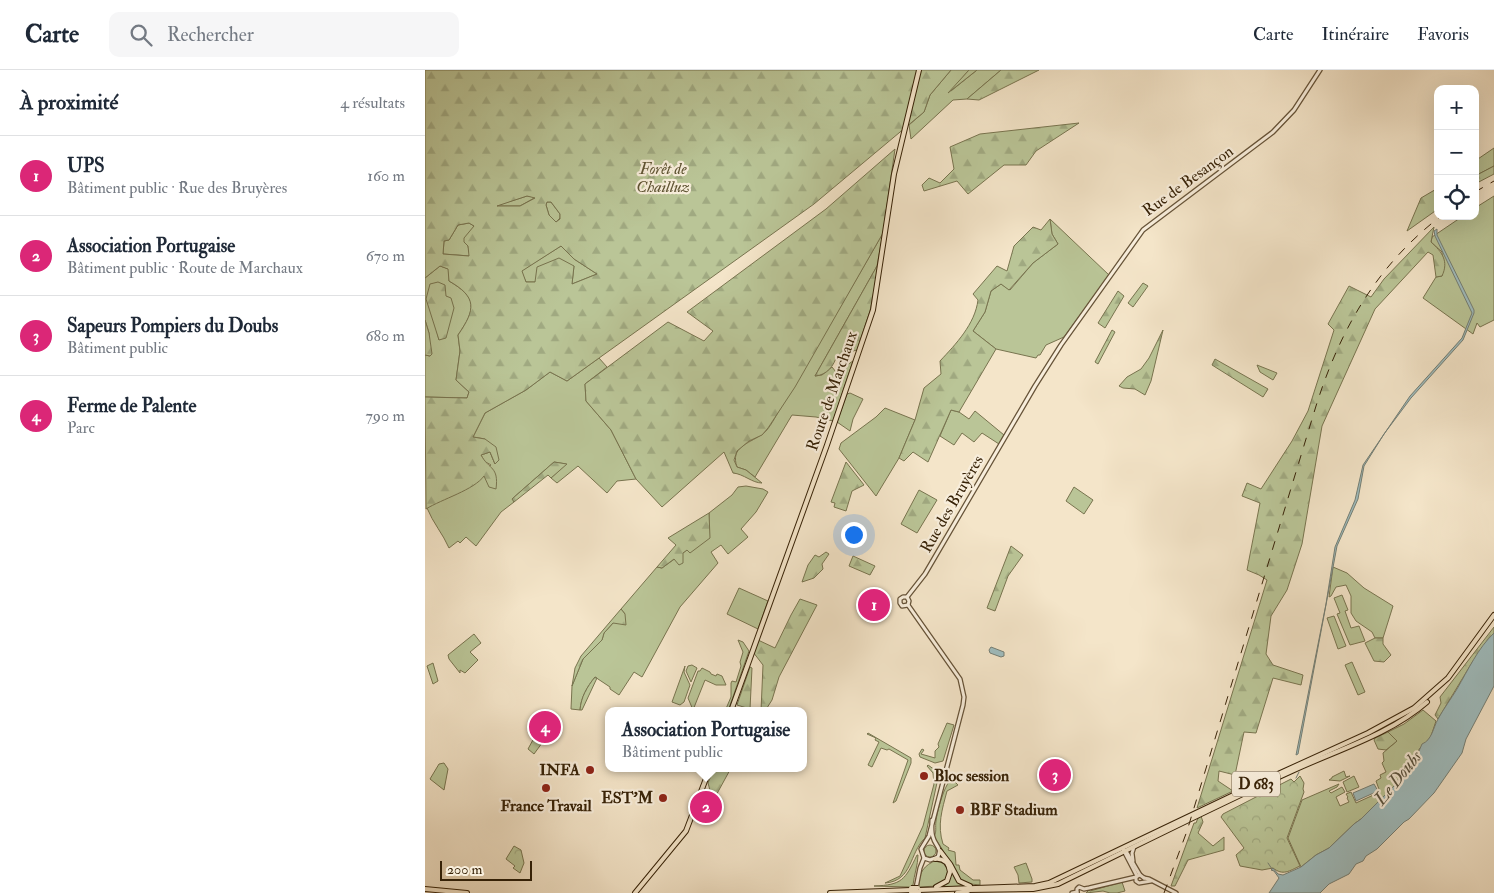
<!DOCTYPE html>
<html lang="fr">
<meta charset="utf-8">
<style>
:root{--surface:#fff;--page:#f6f6f7;--text:#1f2937;--muted:#747a83;--line:#e0e1e3;--accent:#db2777}
body{margin:0;font-family:"IM FELL Double Pica",serif;background:var(--page);color:var(--text)}
.controls{position:absolute;right:15px;top:15px;display:grid;overflow:hidden;border-radius:10px;box-shadow:0 5px 20px #0002}
.controls button{width:45px;height:45px;display:grid;place-items:center;padding:0;border:0;border-bottom:1px solid var(--line);background:var(--surface);color:var(--text);font:25px sans-serif}
.scale{position:absolute;left:15px;bottom:12px;width:92px;box-sizing:border-box;padding-left:5px;border:2px solid #372207;border-top:0;font-size:14px;line-height:18px;white-space:nowrap;color:#372207;-webkit-text-stroke:4px #f8eedc;paint-order:stroke}
.you{position:absolute;left:428px;top:464px;width:18px;height:18px;margin:-12px;border:4px solid #fff;border-radius:50%;background:#1a73e8;box-shadow:0 0 0 8px #1a73e833}
.badge{display:grid;place-items:center;width:32px;height:32px;border-radius:50%;background:var(--accent);color:#fff;font-size:16px;font-weight:700}
.pin{position:absolute;translate:-50% -50%;border:2px solid #fff;box-shadow:0 1px 5px #0006}
.popup{position:absolute;left:180px;top:637px;width:202px;height:65px;box-sizing:border-box;display:grid;place-content:center;border-radius:10px;background:var(--surface);filter:drop-shadow(0 1px 4px #0005);font-size:16px;white-space:nowrap;color:var(--muted)}
.popup b{font-size:19px;color:var(--text)}
.popup::after{content:'';position:absolute;left:50%;top:100%;margin-left:-10px;border:10px solid transparent;border-top-color:var(--surface)}
.list{margin:0;padding:0;list-style:none}
h2{display:flex;justify-content:space-between;align-items:center;height:65px;margin:0;padding:0 20px;font-size:21px}
h2 small{font-size:16px;font-weight:400;color:var(--muted)}
.list li{display:grid;grid-template-columns:32px 1fr auto;gap:15px;align-items:center;box-sizing:border-box;height:80px;padding:0 20px;border-top:1px solid var(--line)}
.list b{display:block;font-size:19px;white-space:nowrap}
.list p{margin:0;font-size:16px;white-space:nowrap;color:var(--muted)}
.list em{font-size:16px;font-style:normal;color:var(--muted)}
.icon{flex:none;width:28px;height:28px;fill:none;stroke:currentColor;stroke-width:2;stroke-linecap:round;stroke-linejoin:round}
.map{position:relative;flex:none;width:1069px;height:823px;overflow:hidden}
header{display:flex;align-items:center;gap:30px;box-sizing:border-box;height:70px;padding:0 25px;background:var(--surface);border-bottom:1px solid var(--line)}
header strong{font-size:24px}
nav{display:flex;gap:28px;margin-inline-start:auto;font-size:18px}
.search{width:350px;height:45px;background:var(--page);display:flex;align-items:center;gap:12px;box-sizing:border-box;padding:0 18px;border-radius:10px;color:var(--muted);font-size:19px}
main{display:flex}
aside{flex:1;background:var(--surface)}
.map>svg:first-child{display:block}
.green{fill:#bac597;stroke:#78744f;fill-rule:evenodd}
.forest{fill:url(#forest-firs);stroke:#78744f;fill-rule:evenodd}
.park{fill:url(#park-crowns);stroke:#78744f}
.water{fill:#9fbdbf;stroke:#757f75}
.lines{fill:none;stroke-linecap:round;stroke-linejoin:round}
.stream{stroke:#757f75;stroke-width:1}
.minor-casing{stroke:#665338;stroke-width:5.5}
.major-casing{stroke:#372207;stroke-width:6}
.minor{stroke:#f8eedc;stroke-width:3}
.major{stroke:#f4e5c9;stroke-width:4}
.rail{stroke:#372207;stroke-width:1;stroke-dasharray:9 9;stroke-linecap:butt}
.major-bridge-casing{stroke:#372207;stroke-width:6;stroke-linecap:butt}
.major-bridge{stroke:#f4e5c9;stroke-width:4}
.poi-dot{fill:#8f2418;stroke:#f8eedc;stroke-width:2}
.labels{text-anchor:middle;dominant-baseline:central;stroke-width:4.5;stroke-linejoin:round;paint-order:stroke}
.shield{fill:#f8eedc;stroke:#715f47;stroke-width:1}
.shield-label{font-size:15px;font-weight:bold;fill:#372207}
.park-label{font-size:16px;font-style:italic;fill:#5e5332;stroke:#f8eedc}
.street-label{font-size:16px;fill:#372207;stroke:#f8eedc}
.poi-label{font-size:16px;font-weight:bold;fill:#372207;stroke:#f8eedc;text-anchor:end}
.water-label{font-size:18px;font-style:italic;fill:#56503e;stroke:#f8eedc}
</style>
<header>
<strong>Carte</strong>
<div class="search"><svg class="icon" aria-label="search" viewBox="0 0 24 24"><circle cx="10" cy="10" r="6"/><path d="M15 15l6 6"/></svg>Rechercher</div>
<nav><a>Carte</a><a>Itinéraire</a><a>Favoris</a></nav>
</header>
<main>
<aside>
<h2>À proximité<small>4 résultats</small></h2>
<ul class="list">
<li><span class="badge">1</span><div><b>UPS</b><p>Bâtiment public · Rue des Bruyères</p></div><em>160 m</em></li>
<li><span class="badge">2</span><div><b>Association Portugaise</b><p>Bâtiment public · Route de Marchaux</p></div><em>670 m</em></li>
<li><span class="badge">3</span><div><b>Sapeurs Pompiers du Doubs</b><p>Bâtiment public</p></div><em>680 m</em></li>
<li><span class="badge">4</span><div><b>Ferme de Palente</b><p>Parc</p></div><em>790 m</em></li>
</ul>
</aside>
<div class="map">
<svg width="1069" height="823" viewBox="0 0 1069 823">
<defs>
<pattern id="forest-firs" width="22" height="20" patternUnits="userSpaceOnUse" patternTransform="scale(1.25)"><rect width="22" height="20" fill="#bac597"/><path d="M5 1l3.5 6h-7zM16 11l3.5 6h-7z" fill="#a0a981"/></pattern>
<pattern id="park-crowns" width="20" height="18" patternUnits="userSpaceOnUse" patternTransform="scale(1.25)"><rect width="20" height="18" fill="#bac597"/><path d="M2 6a3 3 0 1 1 6 0M12 15a3 3 0 1 1 6 0" fill="none" stroke="#a0a981"/></pattern>
</defs>
<rect width="100%" height="100%" fill="#f4e5c9"/>
<filter id="stains"><feTurbulence type="fractalNoise" baseFrequency=".004" numOctaves="4"/><feColorMatrix values="0 0 0 0 .2 0 0 0 0 .09 0 0 0 0 .02 0 0 0 .5 -.17"/></filter>
<radialGradient id="worn" r=".72"><stop offset=".6" stop-color="#630" stop-opacity="0"/><stop offset="1" stop-color="#630" stop-opacity=".3"/></radialGradient>
<g class="green">
<path d="M526,0H544L526,21L552,0H576L542,29L528,30L486,69L484,55L499,42L505,25Z"/>
<path d="M1069,78V96L1050,106V91Z"/>
<path d="M102,126L111,127L95,136H70Z"/>
<path d="M1069,126V250L1055,257L1052,253L1048,264L998,228L1011,207L1017,206V182L1006,172L1007,167L1038,146H1050V138Z"/>
<path d="M122,132H126L135,144V148L131,152L124,145L121,135Z"/>
<path d="M625,149L684,205L639,267L621,275L615,285H613L611,288L571,279L548,261L560,242L566,221L576,214L585,220L608,193L633,174L627,164Z"/>
<path d="M44,153L49,156L43,176L45,186L18,184L19,171L24,170L33,155Z"/>
<path d="M458,163L452,196L390,306L397,305L407,297L411,302L428,291L408,351L391,347L367,345L330,407L321,400L312,397C305,377 323,374 336,365C343,361 348,351 352,344C388,284 423,224 458,163Z"/>
<path d="M136,176L149,189L172,204L147,214L149,196L110,212H101L96,201Z"/>
<path d="M15,196L24,199V211C53,228 51,239 33,265L35,281L31,310L44,322L42,328L0,327V285L5,286L4,263L0,250V208ZM21,226L14,270L10,254Z"/>
<path d="M174,288L182,297L160,314L161,331L186,360L211,409L192,411L182,423L153,396L132,413L126,408L141,394L129,392L88,428L89,432L76,442L51,476L41,467L35,473L33,471L24,478C18,464 8,453 2,438L66,395L59,391L56,385L65,382L70,394L60,369L48,367L60,343L101,320L125,302L142,311Z"/>
<path d="M425,323L438,329L428,349L425,361L412,352L422,324Z"/>
<path d="M460,338L490,350L474,388L451,426L414,379L416,373L451,347Z"/>
<path d="M526,340L534,342L544,349L550,341L579,365L574,374L557,363L549,372L537,363L529,375L515,366Z"/>
<path d="M321,416L338,419L343,422L331,442L316,459L323,467L303,484L296,475L286,482L293,493L255,537L217,607L209,602L194,625L185,619V617L170,607C162,617 156,627 155,640L146,639L147,616L158,589L177,570L179,563L188,553L200,544L196,539L232,497L237,498L262,480L284,468V443L307,425L313,417Z"/>
<path d="M649,417L668,430L659,444L641,431Z"/>
<path d="M908,497L922,503L939,518L968,536L958,568H950L947,562L931,551L926,543V526L921,515L911,517L906,526L904,527Z"/>
<path d="M314,518L343,531L333,559L302,544Z"/>
<path d="M917,525L923,540L920,541L926,558L934,556L940,571L925,575L912,544L915,543L909,528Z"/>
<path d="M909,546L921,576L913,579L902,548Z"/>
<path d="M49,564L56,573L45,582L53,590L40,603L35,600V603L24,589L23,585Z"/>
<path d="M313,570L318,572L324,581L303,641H300L306,627V613L307,611L311,612L316,596L315,592L318,582Z"/>
<path d="M927,592L940,622L933,625L920,595Z"/>
<path d="M8,593L13,611L8,614L2,596Z"/>
<path d="M267,595L272,598L266,612L261,601L263,596Z"/>
<path d="M260,596L259,602L265,615L259,632L255,635L247,632Z"/>
<path d="M277,598L285,602L286,604L291,606L292,604L297,606L301,615H291L280,610L268,640L263,628L273,601H275Z"/>
<path d="M998,640L1011,651L1006,666L1002,672L995,678L985,694L980,698L970,715L936,749L929,754L904,778L891,785L876,797L863,768L877,730L914,714L912,717L904,721L906,723L917,717L920,722L911,727L915,736L924,732L922,728L923,727L921,724L926,722L931,733L955,722L951,711L956,708L955,705L961,702L957,693L959,691L958,683L972,671L963,662L979,654Z"/>
<path d="M117,650L131,656L130,658L127,657L124,660L122,659L118,663L112,661Z"/>
<path d="M522,653L529,655L518,691L510,693L495,687L494,684L497,679L499,680L496,684L510,688V681L514,677L513,674Z"/>
<path d="M443,663L486,688V693L471,731L468,733L483,690L464,679L462,680L456,678L447,697L443,695L454,672L450,670L451,668L442,664Z"/>
<path d="M109,668L117,673L109,684L103,679Z"/>
<path d="M19,693L23,699L19,720L5,709L14,694Z"/>
<path d="M503,695L510,700L513,708L500,768C484,783 488,811 460,813L475,806L498,756L509,714L508,703L502,696Z"/>
<path d="M919,701L921,707L925,706L915,711L904,710L907,708V707Z"/>
<path d="M929,706L934,717L922,722L918,712Z"/>
<path d="M526,710L529,711L533,715L522,721C517,740 512,755 518,774L524,778L523,780L530,782L531,795H534L535,800L548,810H555V815L546,814L536,810L509,766C512,762 510,757 511,751C512,742 519,715 526,710Z"/>
<circle cx="505" cy="781" r="6"/>
<path d="M492,785H493C493,795 489,805 488,815L484,817L449,816C477,815 480,810 492,785Z"/>
<path d="M512,790L518,791L523,798L521,810L512,816L494,817C493,803 499,795 512,790Z"/>
<path d="M601,793L607,809V812L594,813L593,805L589,797Z"/>
<path d="M526,800L532,811L540,816L516,817L524,810Z"/>
<path d="M697,812L700,821L692,823H685L678,821L661,823L664,820L665,821Z"/>
</g>
<g class="forest">
<path d="M0,0H526L505,25L499,42L389,134L142,311L125,302L101,320L60,343L48,367L60,369L71,377L74,390L70,394L65,382L56,385C64,400 74,396 71,419L64,417L59,406C49,420 17,429 1,439L0,327L42,328L44,322L31,310L35,281L33,265C51,239 52,227 24,211L23,199L15,196L0,208ZM102,126L110,128L95,136H72ZM122,132H126L135,144V149L131,152L124,145L121,135ZM44,153L49,156L39,168V172L43,176L44,186L18,184L19,171L24,170L33,155ZM136,176L149,189L172,204L147,214L149,196L134,188L112,197L110,212H101L97,201Z"/>
<path d="M544,0H552L523,23Z"/>
<path d="M576,0H614L554,30L542,29Z"/>
<path d="M654,53L611,81L601,95H579L543,124L532,111L499,121L497,115L504,108L515,113L529,99L525,77L555,64Z"/>
<path d="M470,79L458,163L370,317L343,358L337,365L324,371L312,381L309,390L312,397L321,400L337,413C327,413 319,404 308,403L299,382L237,437L211,409L186,360L161,331L160,314L243,252L279,271L288,261L262,242L401,139Z"/>
<path d="M1069,96V104L1050,114V106Z"/>
<path d="M1013,118V139L982,161L996,128Z"/>
<path d="M625,149L627,164L633,174L608,193L584,220L576,214L566,221L560,242L548,261L571,279L534,342L526,340L503,392L488,382L479,391L474,388L490,350L499,318L516,304L515,291C531,274 550,254 553,230L548,224L572,196L582,201L589,176L608,157L616,160Z"/>
<path d="M1009,157L1006,172C1017,182 1024,191 1017,206L1011,207L1008,185L1003,182L950,239L897,356L877,474L862,520L846,546L841,584L848,595L878,605L876,615L848,608L831,663L819,662L810,705L794,701L793,711L808,721L772,738L842,510L834,505L822,500L835,433L817,426L822,413L836,419L867,371L883,341L909,260L903,254L924,216L946,227L959,209Z"/>
<path d="M452,196L453,200L445,241L432,280L412,285C409,296 402,305 390,306Z"/>
<path d="M13,212L20,215L21,226L26,228L29,238L21,268L14,270L1,229L5,214Z"/>
<path d="M718,213L723,216L708,237L703,233Z"/>
<path d="M693,221L699,226L680,258L673,253Z"/>
<path d="M0,250L4,263L7,284L5,286L0,285Z"/>
<path d="M687,260L690,262L673,294L670,292Z"/>
<path d="M738,260L726,311L720,325L710,319L698,318L694,316L702,307L716,299L724,288Z"/>
<path d="M790,289L843,319L838,327L787,295Z"/>
<path d="M832,295L852,303L848,310L835,302Z"/>
<path d="M129,392L142,394L126,408L123,405L89,432L87,429Z"/>
<path d="M421,392L439,415L427,421L421,441L409,437L410,433L406,432Z"/>
<path d="M494,420L512,430L492,463L476,454Z"/>
<path d="M284,443L285,468L265,483L262,480L258,483V493L254,495L249,489L237,498L232,497L251,475L243,468Z"/>
<path d="M586,476L598,485L583,506L570,541L562,538Z"/>
<path d="M401,482L404,484L397,494L398,499L389,508L377,512L383,495L390,485L394,487Z"/>
<path d="M428,486L450,496L445,505L424,496Z"/>
<path d="M375,529L392,535L354,607L347,630L340,641H336L338,595L328,582L333,570L350,578L366,545Z"/>
<path d="M196,539L200,544L201,555L188,553L179,563L177,570L158,589L147,616L150,598L156,586Z"/>
<path d="M1069,557V563L1048,591L1013,649L1010,645L1016,633L1015,627Z"/>
<path d="M950,568H958V574L966,585L959,592L949,591L940,573Z"/>
<path d="M325,597L327,598L325,639L312,635Z"/>
<path d="M170,607L172,608L157,640H155C156,627 162,617 170,607Z"/>
<path d="M963,662L972,671L961,680L953,679L949,670L950,668Z"/>
<path d="M289,698H306L288,731L283,713Z"/>
<path d="M776,746L778,752L773,763L788,776L799,767V780L763,790L750,816H746L769,753H771L773,748Z"/>
</g>
<g class="park">
<path d="M875,706L879,713L878,719L879,722L862,768L875,796C864,801 858,806 848,798L837,800L815,796L811,785L819,778L796,747L798,744L866,709L869,712Z"/>
<path d="M89,776L96,780L99,793L95,803L88,798L90,796L81,789Z"/>
</g>
<g class="water">
<path d="M1012,159V165L1049,240V243L1038,270L986,328L959,364L939,396L933,429L912,476L873,684L871,685L901,534L910,477L930,430L938,395L985,326L1037,268L1047,243L1010,166L1009,161Z"/>
<path d="M1069,563V616L1041,669L1037,683L1009,723L984,749L979,752L952,779L941,786L938,791L931,794L924,804L904,814L895,823H844L854,808L849,801L846,800L848,798L853,804L858,805L876,797L891,785L904,778L929,754L936,749L970,715L980,698L985,694L994,681L997,674C1007,670 1008,658 1013,649C1019,638 1026,629 1032,619C1043,600 1053,578 1069,563Z"/>
<path d="M566,577L579,582V586L576,587L565,583L564,580Z"/>
<path d="M949,714L953,721L931,731L928,723Z"/>
</g>
<g class="lines">
<g class="stream">
<path d="M871,708L874,702"/>
<path d="M843,793L847,799"/>
</g>
<g class="minor-casing">
<g id="minor">
<path d="M482,527L484,531L483,535L535,609L539,627L538,635L504,766L496,779L499,788L505,790L513,787C517,777 510,776 508,767C506,762 507,755 507,750"/>
<path d="M483,535L477,536L475,533V529L478,527H482L500,504L610,316L636,275L718,160L848,62L869,40L895,0"/>
<path d="M698,779L712,806"/>
<path d="M701,781L715,805L719,808"/>
<path d="M708,791L707,783L709,777"/>
<path d="M711,807V811L714,813L726,811"/>
<path d="M719,808L724,809L751,823"/>
<path d="M491,818L495,798L499,788"/>
<path d="M647,823L652,822"/>
<path d="M652,823V819L654,817L659,819L664,818L711,807L715,805"/>
</g>
</g>
<g class="major-casing">
<g id="major">
<path d="M306,641L402,375L448,240L469,104L494,0"/>
<path d="M515,781L525,794L534,811L545,816"/>
<path d="M510,789C519,788 524,794 525,802L522,811L511,817"/>
<path d="M0,819L42,823"/>
<path d="M494,820L610,816L624,813L842,709L943,663L989,638L1023,608L1069,545"/>
<path d="M543,820L608,819L633,814C711,776 788,737 867,701C912,680 964,665 1002,632"/>
<path d="M210,823L261,761L285,698"/>
<path d="M405,823L486,820"/>
<path d="M532,823L543,821"/>
</g>
</g>
<use href="#minor" class="minor"/>
<use href="#major" class="major"/>
<g class="rail">
<path d="M1050,122L1069,111"/>
<path d="M739,823L762,761L891,336C915,260 951,196 1016,146"/>
</g>
<g class="major-bridge-casing">
<g id="major-bridge">
<path d="M486,818H493"/>
<path d="M486,822H494"/>
</g>
</g>
<use href="#major-bridge" class="major-bridge"/>
</g>
<g class="poi-dot">
<circle cx="165" cy="700" r="5"/>
<circle cx="499" cy="706" r="5"/>
<circle cx="121" cy="718" r="5"/>
<circle cx="238" cy="728" r="5"/>
<circle cx="535" cy="740" r="5"/>
</g>
<g class="labels">
<rect class="shield" x="807" y="701.5" width="48" height="25" rx="4"/>
<g class="shield-label">
<text x="831" y="714">D 683</text>
</g>
<g class="park-label">
<text x="238" y="99">Forêt de<tspan x="238" dy="18">Chailluz</tspan></text>
</g>
<g class="street-label">
<text transform="translate(763 111) rotate(-36)">Rue de Besançon</text>
<text transform="translate(407 321) rotate(-71)">Route de Marchaux</text>
<text transform="translate(527 434) rotate(-60)">Rue des Bruyères</text>
</g>
<g class="poi-label">
<text x="155" y="700">INFA</text>
<text x="509" y="706" text-anchor="start">Bloc session</text>
<text x="228" y="728">EST’M</text>
<text x="121" y="736" text-anchor="middle">France Travail</text>
<text x="545" y="740" text-anchor="start">BBF Stadium</text>
</g>
<g class="water-label">
<text transform="translate(973 708) rotate(-51)">Le Doubs</text>
</g>
</g>
<rect width="100%" height="100%" filter="url(#stains)"/>
<rect width="100%" height="100%" fill="url(#worn)"/>
</svg>
<div class="controls">
<button>+</button>
<button>−</button>
<button><svg class="icon" aria-label="locate" viewBox="0 0 24 24"><circle cx="12" cy="12" r="6"/><path d="M12 2v4M12 18v4M2 12h4M18 12h4"/></svg></button>
</div>
<div class="scale">200 m</div>
<div class="you"></div>
<div class="pin badge" style="left:449px;top:535px">1</div>
<div class="pin badge" style="left:281px;top:737px">2</div>
<div class="popup"><b>Association Portugaise</b>Bâtiment public</div>
<div class="pin badge" style="left:630px;top:705px">3</div>
<div class="pin badge" style="left:120px;top:657px">4</div>
</div>
</main>
